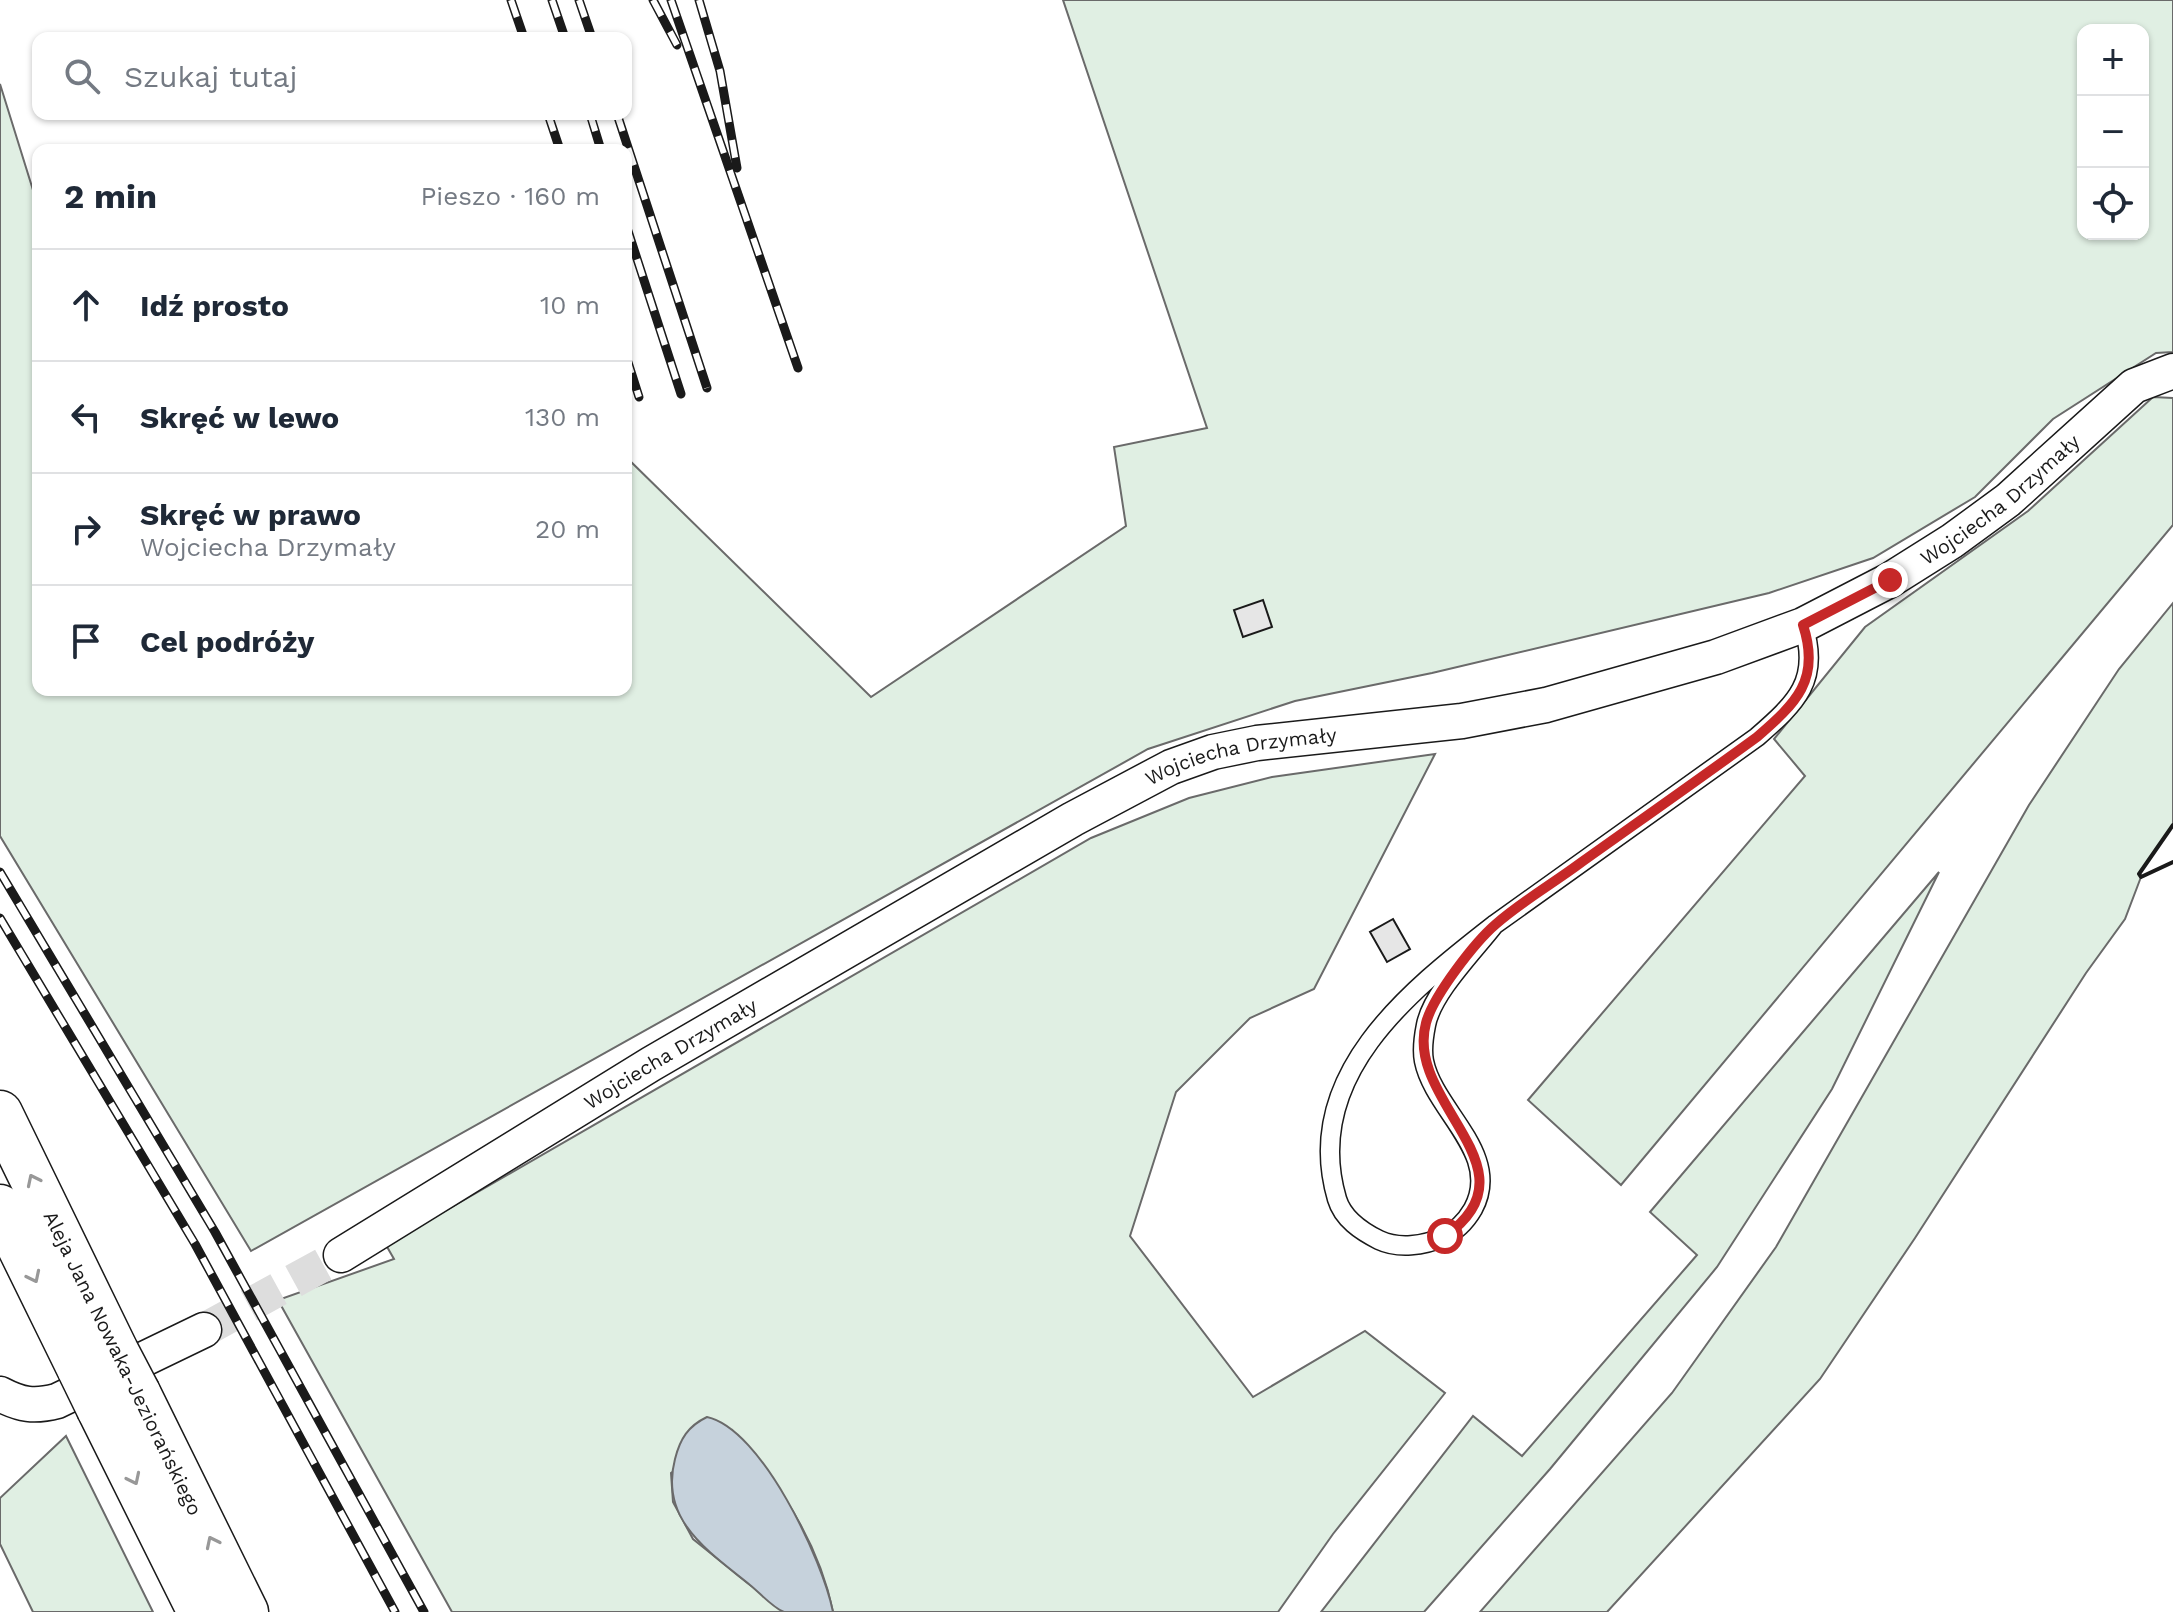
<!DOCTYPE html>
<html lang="pl">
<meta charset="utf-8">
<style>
:root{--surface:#fff;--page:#f2f2f3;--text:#1f2937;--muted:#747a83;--line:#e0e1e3}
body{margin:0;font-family:"Work Sans",sans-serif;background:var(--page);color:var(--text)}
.controls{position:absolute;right:24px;top:24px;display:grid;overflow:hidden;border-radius:16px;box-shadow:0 2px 6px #0004}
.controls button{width:72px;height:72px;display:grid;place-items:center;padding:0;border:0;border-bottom:2px solid var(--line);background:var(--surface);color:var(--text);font:40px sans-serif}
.stop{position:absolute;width:24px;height:24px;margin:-18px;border:6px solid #c62828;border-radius:50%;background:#fff}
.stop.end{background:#c62828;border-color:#fff;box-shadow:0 2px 8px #0008}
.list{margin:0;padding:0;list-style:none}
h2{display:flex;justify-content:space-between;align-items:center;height:104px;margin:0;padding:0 32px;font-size:34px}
h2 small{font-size:26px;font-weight:400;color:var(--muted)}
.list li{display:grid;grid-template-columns:52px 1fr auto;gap:24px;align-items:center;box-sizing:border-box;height:112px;padding:0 32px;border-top:2px solid var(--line)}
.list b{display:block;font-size:30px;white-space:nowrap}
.list p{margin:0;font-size:26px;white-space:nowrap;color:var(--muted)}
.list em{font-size:26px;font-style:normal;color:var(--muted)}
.icon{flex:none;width:44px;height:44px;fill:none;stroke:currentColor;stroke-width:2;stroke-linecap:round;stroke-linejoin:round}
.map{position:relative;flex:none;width:2173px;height:1612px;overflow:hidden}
.search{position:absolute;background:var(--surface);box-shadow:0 2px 6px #0004;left:32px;top:32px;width:600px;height:88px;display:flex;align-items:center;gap:20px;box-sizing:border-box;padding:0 28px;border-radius:16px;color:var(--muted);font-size:30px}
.panel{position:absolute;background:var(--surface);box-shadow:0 2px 6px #0004;left:32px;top:144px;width:600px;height:552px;border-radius:16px}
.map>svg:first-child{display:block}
.green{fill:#e0efe3;stroke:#6a6a6a;stroke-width:2;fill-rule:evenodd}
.water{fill:#c6d2dc;stroke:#6a6a6a;stroke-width:2}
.building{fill:#e6e6e6;stroke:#1a1a1a;stroke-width:2}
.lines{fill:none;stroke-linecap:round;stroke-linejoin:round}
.street-tunnel{stroke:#ddd;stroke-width:34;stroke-dasharray:34 17;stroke-linecap:butt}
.lane-casing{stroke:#1a1a1a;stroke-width:21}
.street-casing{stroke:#1a1a1a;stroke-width:37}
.primary-casing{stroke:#1a1a1a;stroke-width:47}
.lane{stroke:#fff;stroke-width:18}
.street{stroke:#fff;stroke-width:34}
.primary{stroke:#fff;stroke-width:44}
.rail-casing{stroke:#1a1a1a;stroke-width:9}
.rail{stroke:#fff;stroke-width:6;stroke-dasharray:18;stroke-linecap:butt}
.primary-bridge-casing{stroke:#1a1a1a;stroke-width:47;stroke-linecap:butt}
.primary-bridge{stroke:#fff;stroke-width:44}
.wall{stroke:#1a1a1a;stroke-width:4}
.oneway{stroke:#989898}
.route{stroke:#c62828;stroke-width:10}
.labels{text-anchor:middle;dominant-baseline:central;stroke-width:6;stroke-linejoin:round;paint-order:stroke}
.street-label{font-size:20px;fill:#1a1a1a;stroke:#fff}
</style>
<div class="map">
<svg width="2173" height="1612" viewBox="0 0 2173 1612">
<rect width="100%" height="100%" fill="#fff"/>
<g class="green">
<path d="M1063,0H2173V352L2156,353L2053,419L1975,497L1873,558L1769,593L1432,673L1295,701L1148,749L251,1251L0,836V84L33,190L38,192V690H626V457L871,697L1126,526L1114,447L1207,428ZM2083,30H2143V234H2083Z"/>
<path d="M2153,397L2173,398V525L1621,1185L1528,1100L1805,776L1774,739L1865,627L2028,511Z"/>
<path d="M2173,603V825L2139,874L2141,877L2125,919L2086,973L1915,1238L1820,1379L1607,1612H1480L1672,1393L1776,1247L2029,805L2119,669Z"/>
<path d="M1435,754L1314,989L1250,1018L1176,1092L1130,1236L1253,1397L1365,1331L1445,1393L1333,1534L1278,1612H833C819,1542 779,1482 732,1430L671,1473L673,1502L693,1539L784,1612H452L278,1300L394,1259L386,1245L1091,838L1189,798L1272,777Z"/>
<path d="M1939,872L1832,1089L1717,1267L1550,1469L1424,1612H1321L1473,1416L1522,1456L1697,1255L1650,1212Z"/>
<path d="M66,1436L153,1612H33L0,1544V1498Z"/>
</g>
<path class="water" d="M707,1417C762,1429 823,1561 833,1612C820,1612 797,1612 784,1612C773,1608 760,1593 750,1585C708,1551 659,1520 675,1459C680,1439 688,1426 707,1417Z"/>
<g class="building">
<path d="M1263,600L1272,627L1243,637L1234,610Z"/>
<path d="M1393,919L1410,949L1387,962L1370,932Z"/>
</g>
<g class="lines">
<path class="street-tunnel" d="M204,1330L341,1255"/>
<g class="lane-casing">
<path id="lane" d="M1494,925C1474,951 1432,993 1426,1025C1424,1035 1422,1051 1424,1061C1434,1111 1503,1154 1473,1209C1466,1221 1457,1231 1443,1237C1424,1246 1398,1249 1379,1240C1361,1231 1343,1219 1337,1199C1301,1077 1408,992 1494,925L1757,737C1796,703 1821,680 1803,625"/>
</g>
<g class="street-casing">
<g id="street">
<path id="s1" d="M341,1255L651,1064L1073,819L1171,767L1213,752L1257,743L1462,721L1546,705L1716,657L1803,625L1890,580L1952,541L2008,500L2134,386L2173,371"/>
<path d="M0,1394C21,1405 34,1407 57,1401L204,1330"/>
</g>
</g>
<g class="primary-casing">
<g id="primary">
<path d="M0,1113L116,1351"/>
<path d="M0,1207L80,1370"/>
<path d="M138,1393L246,1612"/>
<path d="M99,1409L200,1612"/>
</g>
</g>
<use href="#lane" class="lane"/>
<use href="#street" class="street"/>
<use href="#primary" class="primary"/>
<g class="rail-casing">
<g id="rail">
<path d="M511,0L524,38"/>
<path d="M552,0L565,38"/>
<path d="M579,0L592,38"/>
<path d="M653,0L677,45"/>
<path d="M671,0L798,368"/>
<path d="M699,0L720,71L737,168"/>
<path d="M548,114L560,150"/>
<path d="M590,114L601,150"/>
<path d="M617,114L707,388"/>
<path d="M626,225L681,394"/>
<path d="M626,356L639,397"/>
<path d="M0,872L215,1232L424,1612"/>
<path d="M0,918L195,1244L395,1612"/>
</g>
</g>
<use href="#rail" class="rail"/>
<g class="primary-bridge-casing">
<g id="primary-bridge">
<path d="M116,1351L138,1393"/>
<path d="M80,1370L99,1409"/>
</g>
</g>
<use href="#primary-bridge" class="primary-bridge"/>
<path class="wall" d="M2173,825L2139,874L2141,877L2173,862"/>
</g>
<defs><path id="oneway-chevron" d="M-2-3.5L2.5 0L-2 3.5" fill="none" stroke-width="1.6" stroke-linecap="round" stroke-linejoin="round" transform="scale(2)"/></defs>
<g class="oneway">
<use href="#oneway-chevron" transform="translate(33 1180) rotate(-116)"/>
<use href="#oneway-chevron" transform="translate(34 1277) rotate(64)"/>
<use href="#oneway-chevron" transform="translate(134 1479) rotate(64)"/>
<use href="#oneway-chevron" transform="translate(212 1542) rotate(-116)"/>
</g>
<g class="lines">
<path class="route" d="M1445,1236C1541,1169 1404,1103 1426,1023C1433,996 1475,942 1496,924C1521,902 1552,884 1579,864C1638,822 1698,780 1757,737C1796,703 1821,680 1803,625L1890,580"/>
</g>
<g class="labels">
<g class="street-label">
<text stroke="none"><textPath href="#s1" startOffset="1848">Wojciecha Drzymały</textPath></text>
<text stroke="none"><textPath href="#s1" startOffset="1034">Wojciecha Drzymały</textPath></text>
<text stroke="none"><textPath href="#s1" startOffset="386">Wojciecha Drzymały</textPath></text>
<text transform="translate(123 1363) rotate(64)">Aleja Jana Nowaka-Jeziorańskiego</text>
</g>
</g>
</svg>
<div class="controls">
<button>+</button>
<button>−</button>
<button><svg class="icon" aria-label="locate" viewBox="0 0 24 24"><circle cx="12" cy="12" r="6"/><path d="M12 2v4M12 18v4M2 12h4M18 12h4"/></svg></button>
</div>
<div class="stop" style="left:1445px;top:1236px"></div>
<div class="stop end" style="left:1890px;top:580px"></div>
<div class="search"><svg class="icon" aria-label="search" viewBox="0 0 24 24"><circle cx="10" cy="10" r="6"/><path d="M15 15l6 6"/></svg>Szukaj tutaj</div>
<section class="panel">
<h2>2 min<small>Pieszo · 160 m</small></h2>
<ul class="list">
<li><svg class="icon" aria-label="ahead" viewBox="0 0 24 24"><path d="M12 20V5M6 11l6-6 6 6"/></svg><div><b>Idź prosto</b></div><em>10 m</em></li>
<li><svg class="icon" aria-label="left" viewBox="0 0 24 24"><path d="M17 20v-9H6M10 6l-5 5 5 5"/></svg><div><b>Skręć w lewo</b></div><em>130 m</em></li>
<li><svg class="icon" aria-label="right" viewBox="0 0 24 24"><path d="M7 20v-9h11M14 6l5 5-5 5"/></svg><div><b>Skręć w prawo</b><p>Wojciecha Drzymały</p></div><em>20 m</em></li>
<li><svg class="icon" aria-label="arrive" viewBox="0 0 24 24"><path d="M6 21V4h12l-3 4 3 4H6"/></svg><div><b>Cel podróży</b></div></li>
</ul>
</section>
</div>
